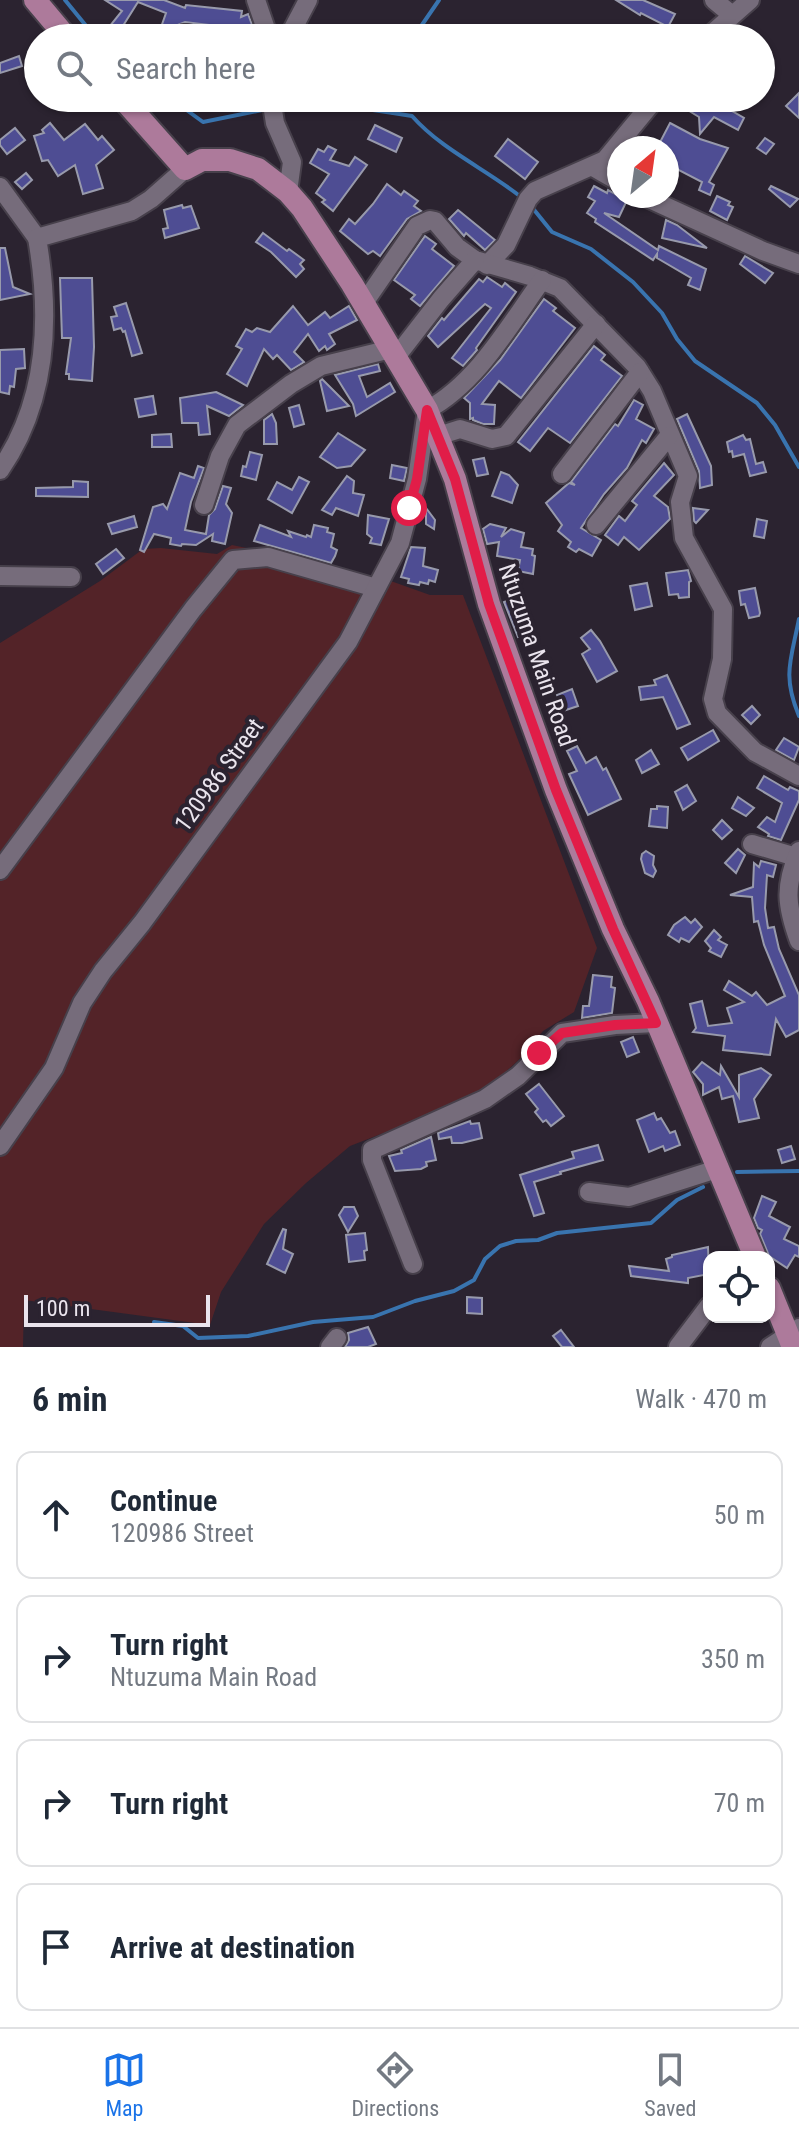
<!DOCTYPE html>
<meta charset="utf-8">
<style>
:root{--surface:#fff;--page:#f2f2f3;--text:#1f2937;--muted:#747a83;--line:#e0e1e3;--accent:#1a73e8}
body{margin:0;font-family:"Roboto Condensed",sans-serif;background:var(--page);color:var(--text)}
.controls{position:absolute;right:24px;bottom:24px;display:grid;overflow:hidden;border-radius:16px;box-shadow:0 2px 6px #0004}
.controls button{width:72px;height:72px;display:grid;place-items:center;padding:0;border:0;border-bottom:2px solid var(--line);background:var(--surface);color:var(--text);font:40px sans-serif}
.compass{position:absolute;left:607px;top:136px;width:72px;height:72px;border-radius:50%;background:var(--surface);box-shadow:0 2px 6px #0004;rotate:29deg}
.scale{position:absolute;left:24px;bottom:20px;width:186px;box-sizing:border-box;padding-left:8px;border:4px solid #eae4ed;border-top:0;font-size:22px;line-height:28px;white-space:nowrap;color:#eae4ed;-webkit-text-stroke:6px #2b2330;paint-order:stroke}
.stop{position:absolute;width:24px;height:24px;margin:-18px;border:6px solid #e11d48;border-radius:50%;background:#fff}
.stop.end{background:#e11d48;border-color:#fff;box-shadow:0 2px 8px #0008}
.list{margin:0;padding:0;list-style:none}
h2{display:flex;justify-content:space-between;align-items:center;height:104px;margin:0;padding:0 32px;font-size:34px}
h2 small{font-size:26px;font-weight:400;color:var(--muted)}
.list li{display:grid;grid-template-columns:52px 1fr auto;gap:24px;align-items:center;box-sizing:border-box;height:128px;margin:0 16px 16px;padding:0 16px;border:2px solid var(--line);border-radius:16px}
.list b{display:block;font-size:30px;white-space:nowrap}
.list p{margin:0;font-size:26px;white-space:nowrap;color:var(--muted)}
.list em{font-size:26px;font-style:normal;color:var(--muted)}
.icon{flex:none;width:44px;height:44px;fill:none;stroke:currentColor;stroke-width:2;stroke-linecap:round;stroke-linejoin:round}
.map{position:relative;flex:none;width:799px;height:1347px;overflow:hidden}
.search{position:absolute;background:var(--surface);box-shadow:0 2px 6px #0004;left:24px;right:24px;top:24px;height:88px;display:flex;align-items:center;gap:20px;box-sizing:border-box;padding:0 28px;border-radius:44px;color:var(--muted);font-size:30px}
.sheet{height:680px;background:var(--surface)}
nav{display:flex;justify-content:space-around;align-items:center;box-sizing:border-box;height:112px;border-top:2px solid var(--line);background:var(--surface);font-size:22px;color:var(--muted)}
nav a{display:grid;justify-items:center;gap:4px}
nav .on{color:var(--accent)}
.map>svg:first-child{display:block}
.green{fill:#532328}
.lines{fill:none;stroke-linecap:round;stroke-linejoin:round}
.stream{stroke:#3974af;stroke-width:4}
.building{fill:#4e4d93;stroke:#989aac;stroke-width:2}
.minor-casing{stroke:#47404b;stroke-width:22}
.major-casing{stroke:#47404b;stroke-width:26}
.minor{stroke:#766c7b;stroke-width:18}
.major{stroke:#ad7a9b;stroke-width:22}
.route{stroke:#e11d48;stroke-width:10}
.labels{text-anchor:middle;dominant-baseline:central;stroke-width:8;stroke-linejoin:round;paint-order:stroke}
.street-label{font-size:24px;fill:#eae4ed;stroke:#2b2330}
</style>
<div class="map">
<svg width="799" height="1347" viewBox="0 0 799 1347">
<rect width="100%" height="100%" fill="#2b2330"/>
<path class="green" d="M232,545L280,555L353,576L388,580L430,595H463L597,948L574,1012L543,1031L523,1056L479,1096L350,1146L306,1183L264,1224L221,1292L210,1325L24,1300L23,1347H0V643L100,581L143,549L161,548L217,554Z"/>
<g class="lines">
<g class="stream">
<path d="M65,0L96,38"/>
<path d="M413,38L439,0"/>
<path d="M170,98L203,122L262,110"/>
<path d="M391,98L393,113L412,116C442,150 486,169 521,197"/>
<path d="M282,108L366,109L393,113"/>
<path d="M531,206L552,232L591,249L633,282L662,313L677,339L695,361L757,403L775,425L799,467"/>
<path d="M799,619C791,660 782,675 799,716"/>
<path d="M737,1172L799,1171"/>
<path d="M154,1322L183,1326L198,1338L248,1336L313,1322L373,1317L415,1301L454,1291L474,1280L485,1259L500,1246L516,1241L538,1240L557,1233L651,1223L677,1200L703,1187"/>
</g>
</g>
<g class="building">
<path d="M105,0H164L185,8L186,5L242,11L241,17L248,14L254,30H224L217,26L185,22L175,26L172,34L160,30L166,13L138,2L121,29L133,38H112L105,32L122,11Z"/>
<path d="M616,0H643L675,14L668,27L641,13L640,15Z"/>
<path d="M19,56L22,66L0,73V63Z"/>
<path d="M799,93V118L786,106Z"/>
<path d="M668,98H692L705,106L711,99L744,118L738,130L714,117L700,134L699,117Z"/>
<path d="M50,123L64,140L85,124L98,140L102,136L114,150L96,165L103,188L83,194L75,165L58,176L48,160L42,161L34,136L44,133L42,130Z"/>
<path d="M670,123L700,139L728,148L709,182L714,185L710,195L699,190L702,182L667,164V148H657Z"/>
<path d="M375,125L402,138L396,152L368,139Z"/>
<path d="M15,128L25,140L7,154L0,145V140Z"/>
<path d="M765,138L774,144L766,154L757,148Z"/>
<path d="M508,139L538,162L525,179L495,156Z"/>
<path d="M328,146L336,150L330,160L349,166L355,157L367,165L333,211L322,202L325,200L316,193L329,174L310,163L318,149L324,152Z"/>
<path d="M26,173L32,180L22,189L15,182Z"/>
<path d="M387,184L401,195L404,191L418,201L414,206L421,211L407,219L380,256L373,251L368,254L340,231L349,219L355,224L373,204Z"/>
<path d="M594,186L607,193L608,190L619,196H629L619,217L604,213L658,250L659,246L706,269L700,290L688,285L691,278L657,258V254L653,260L595,222L596,219L587,213L595,201L588,197Z"/>
<path d="M771,186L798,199L790,207L769,189Z"/>
<path d="M717,196L730,202L728,205L733,207L727,220L710,211Z"/>
<path d="M182,205L183,208L191,206L199,228L165,238L163,229L168,228L164,210Z"/>
<path d="M458,210L495,240L485,250L466,233L464,236L449,219Z"/>
<path d="M666,220L677,225L707,248L662,238Z"/>
<path d="M263,233L287,251L289,249L304,260L300,264L304,269L296,277L271,252L256,242Z"/>
<path d="M425,236L436,244L432,249L454,266L420,306L411,299L415,295L394,280Z"/>
<path d="M0,248H5L13,287L30,294L0,300Z"/>
<path d="M745,256L773,273L765,283L740,264Z"/>
<path d="M487,277L502,287L505,283L516,292L476,348L477,350L463,366L452,358L491,308L485,304L438,347L428,336L442,318L444,320L479,279L483,282Z"/>
<path d="M60,278H92L94,347L92,381L69,379V374H66L71,338H62Z"/>
<path d="M544,299L556,308L553,311L575,328L521,398L499,381L482,404L495,405L494,424H483L473,420V418L470,419V403L464,398L500,360Z"/>
<path d="M126,303L142,353L132,356L125,331L123,332L121,328L114,330L111,317L117,316L114,307Z"/>
<path d="M293,306L308,325L325,312L330,318L349,306L357,320L329,334L335,344L327,350L325,346L319,351L308,334L294,352L304,362L291,370L277,355L273,359L264,349L247,386L227,374L242,349L236,346L246,329L252,332L257,328L270,332Z"/>
<path d="M594,346L605,355L601,360L622,376L570,443L548,428L530,451L518,442Z"/>
<path d="M24,349L25,368L16,369L14,387L10,386L9,394L0,392V350Z"/>
<path d="M378,364L380,371L359,376L367,397L390,383L395,392L356,416L353,404L335,375Z"/>
<path d="M322,379L349,406L327,411L320,381Z"/>
<path d="M216,392L243,405L229,416L207,406L210,434L199,435L198,423H182L180,398Z"/>
<path d="M153,396L156,414L139,417L135,399Z"/>
<path d="M634,400L643,405L636,419L654,429L646,443L642,440L627,468L604,494L581,528L601,540L592,556L579,549L576,552L568,547L571,542L558,531L562,525L546,503L569,483L575,485L571,482L615,424L618,426Z"/>
<path d="M299,405L304,424L294,427L289,408Z"/>
<path d="M272,414L276,423L277,444H264V420Z"/>
<path d="M687,414L711,466L712,485L700,488L699,471L677,419Z"/>
<path d="M338,433L365,450L351,466L337,468L320,457Z"/>
<path d="M171,434L172,447H152V435Z"/>
<path d="M743,435L746,440L750,439L756,464L763,462L766,472L750,476L744,454L733,457L732,451L729,452L727,442Z"/>
<path d="M250,452L262,455L256,480L241,476L243,466L246,467Z"/>
<path d="M484,458L488,474L477,476L473,460Z"/>
<path d="M664,463L674,475L654,496L668,507L670,519L639,550L624,537L618,545L605,535L619,516L625,521L637,505L632,501Z"/>
<path d="M392,465L407,468L404,481L390,478Z"/>
<path d="M198,466L204,468L191,502L185,530L206,534L209,515L215,509L223,486L231,488L226,504L232,513L225,544L212,541L213,534L196,545L182,544L181,546L170,544L171,538L154,534L144,552L140,550L153,507L163,504L167,509L180,473L194,478Z"/>
<path d="M501,472L509,475L518,485L512,503L492,496Z"/>
<path d="M347,476L354,481L353,493L364,495L358,516L336,508L332,515L322,510Z"/>
<path d="M299,477L309,482L292,513L268,499L277,482L292,490Z"/>
<path d="M73,481L88,482V497L36,496V488L73,487Z"/>
<path d="M426,508L435,520L434,529L426,524Z"/>
<path d="M693,508L708,510L696,523L694,521Z"/>
<path d="M368,515L389,519L381,545L370,543L372,538L367,534Z"/>
<path d="M134,516L137,527L112,534L108,524Z"/>
<path d="M757,519L767,521L764,538L754,536Z"/>
<path d="M490,524L506,528L501,537L511,529L524,533L521,547L533,549L532,555L535,556L533,574L518,571L520,560L497,556L499,542L487,544L483,529Z"/>
<path d="M260,525L291,537L288,531L306,537L307,535L311,537L314,525L328,528L327,532L334,534L331,547L337,550L335,556L331,563L254,541Z"/>
<path d="M411,547L425,548L423,566L438,570L435,582L429,580L428,584L420,582L419,585L408,583L409,579L401,577Z"/>
<path d="M116,549L124,558L103,574L96,564Z"/>
<path d="M688,570L691,581L689,582V597L679,598L678,594L669,595L666,573Z"/>
<path d="M647,583L652,606L635,610L630,586Z"/>
<path d="M755,588L760,613L759,616L749,618L745,604L741,605L739,591Z"/>
<path d="M514,598L528,633L518,637L504,602Z"/>
<path d="M591,630L600,641L617,671L597,682L582,654L590,649L581,638Z"/>
<path d="M667,675L690,724L677,729L663,697L641,700L639,687L656,685L654,680Z"/>
<path d="M572,689L578,706L563,711L557,695Z"/>
<path d="M752,706L760,715L751,724L742,715Z"/>
<path d="M713,730L719,741L688,760L681,748Z"/>
<path d="M784,738L799,747L794,760L776,750Z"/>
<path d="M577,746L586,763L596,757L603,770L606,768L621,799L588,815L569,774L577,771L567,751Z"/>
<path d="M651,750L659,764L642,773L636,760Z"/>
<path d="M764,776L788,790L790,787L799,791V800L781,840L768,836L769,834L758,827L767,817L775,822L782,803L757,788Z"/>
<path d="M687,785L696,801L683,810L675,792Z"/>
<path d="M738,797L754,808L746,816L732,808Z"/>
<path d="M657,806L668,807L667,828L649,826L651,809H657Z"/>
<path d="M722,820L732,830L722,839L713,830Z"/>
<path d="M738,849L745,855L736,873L725,863Z"/>
<path d="M646,851L654,856L653,865L656,871L653,877L645,873L641,859L642,854Z"/>
<path d="M761,861L776,865L773,877L767,875L765,908L768,928L774,927L779,949L799,995V1030L786,1037L776,1019L770,1055L723,1050L725,1036L693,1032L696,1028L690,1004L702,1001L708,1026L732,1023L727,1008L744,1002L724,990L729,981L752,996L756,992L767,1005L785,996L764,945L758,921L754,922L752,897L730,895L753,887L754,863L759,867Z"/>
<path d="M685,917L691,923L695,919L702,927L689,942L681,938L679,942L668,935L674,925Z"/>
<path d="M714,930L721,937L718,940L727,945L721,957L709,951L711,948L705,941Z"/>
<path d="M593,975L612,977L611,987L615,988L612,1013L582,1018L583,1006H589Z"/>
<path d="M633,1037L639,1052L627,1057L621,1042Z"/>
<path d="M702,1062L720,1075L721,1066L739,1097V1075L761,1068L771,1075L754,1099L759,1118L739,1122L733,1096L722,1099L719,1087L703,1095V1084L693,1072Z"/>
<path d="M539,1084L564,1116L551,1126L546,1120L543,1122L535,1112L538,1109L526,1094Z"/>
<path d="M654,1113L657,1120L661,1118L670,1133L675,1131L680,1145L665,1151L663,1146L649,1152L637,1120Z"/>
<path d="M470,1121L471,1124L479,1123L482,1138L462,1143H452L451,1137L439,1139L438,1133Z"/>
<path d="M431,1137L436,1160L426,1162L427,1166L421,1169L395,1171L389,1156L402,1153L401,1150Z"/>
<path d="M598,1145L603,1160L560,1172L561,1174L534,1182L544,1213L534,1216L520,1175L574,1158L572,1152Z"/>
<path d="M791,1146L795,1159L782,1163L778,1150Z"/>
<path d="M762,1196L776,1202L769,1216L790,1227L784,1239L799,1246V1257L795,1255L787,1268L769,1256L760,1234L762,1230L758,1228L754,1218Z"/>
<path d="M344,1207H354L358,1216L348,1232L339,1215Z"/>
<path d="M283,1229L286,1230L283,1249L293,1254L285,1273L267,1264Z"/>
<path d="M365,1233L367,1250L364,1251L365,1260L349,1262L346,1235Z"/>
<path d="M708,1247L709,1274L688,1278V1283L631,1276L629,1266L669,1271L666,1259L672,1257V1255Z"/>
<path d="M467,1297L482,1298V1314L467,1313Z"/>
<path d="M368,1327L376,1344L368,1347H345L349,1340L348,1333Z"/>
<path d="M561,1330L574,1347H562L553,1336Z"/>
</g>
<g class="lines">
<g class="minor-casing">
<g id="minor">
<path d="M256,0L269,38"/>
<path d="M714,0L732,15"/>
<path d="M184,34L216,38"/>
<path d="M288,38L308,0"/>
<path d="M707,38L750,0"/>
<path d="M271,98L275,123L292,162L288,192"/>
<path d="M593,167L619,182"/>
<path d="M0,187L37,238"/>
<path d="M643,196L763,251L799,264"/>
<path d="M487,265L506,245L528,199L535,191L605,160L656,98"/>
<path d="M364,303L417,226L430,220L435,221L457,247L475,260L530,276L560,288L637,367L652,391L688,476L680,502L684,538L723,609L722,659L713,699L717,713L755,752L799,776"/>
<path d="M396,357L441,299L475,260"/>
<path d="M438,436L460,429L492,439L506,436L596,324"/>
<path d="M0,470C48,401 51,318 37,238L132,211L151,199L185,169"/>
<path d="M562,474L640,372"/>
<path d="M204,505L220,456L237,425L291,384L321,366L391,349"/>
<path d="M596,525L669,436"/>
<path d="M0,576L71,577"/>
<path d="M752,844L796,857"/>
<path d="M799,851C784,887 786,905 799,941"/>
<path d="M0,870L193,609L233,560L268,557L376,588"/>
<path d="M0,1146L54,1068L82,1003L103,971L142,923L348,642L400,543L417,479L427,410C477,383 509,326 542,280"/>
<path d="M589,1192L629,1197L717,1169"/>
<path d="M413,1264L372,1160V1150L485,1099L518,1076L562,1033L615,1025L656,1023"/>
<path d="M330,1347L337,1338"/>
<path d="M678,1347L709,1306"/>
<path d="M770,1347L799,1328"/>
</g>
</g>
<g class="major-casing">
<g id="major">
<path d="M35,0L67,38"/>
<path d="M122,98L185,169L202,160H230L258,169L288,192L302,208L352,284L427,410L455,479L489,604L556,790L613,929L648,1001L755,1257"/>
<path d="M769,1288L793,1347"/>
</g>
</g>
<use href="#minor" class="minor"/>
<use href="#major" class="major"/>
</g>
<g class="lines">
<path class="route" d="M409,508L417,479L427,410L455,479L489,604L556,790L613,929L656,1023L615,1025L562,1033L539,1053"/>
</g>
<g class="labels">
<g class="street-label">
<text transform="translate(537 655) rotate(71)">Ntuzuma Main Road</text>
<text transform="translate(219 775) rotate(-54)">120986 Street</text>
</g>
</g>
</svg>
<div class="controls">
<button><svg class="icon" aria-label="locate" viewBox="0 0 24 24"><circle cx="12" cy="12" r="6"/><path d="M12 2v4M12 18v4M2 12h4M18 12h4"/></svg></button>
</div>
<svg class="compass" viewBox="-18 -18 36 36"><path d="M0-13l5 13h-10z" fill="#e53935"/><path d="M0 13l5-13h-10z" fill="#747a83"/></svg>
<div class="scale">100 m</div>
<div class="stop" style="left:409px;top:508px"></div>
<div class="stop end" style="left:539px;top:1053px"></div>
<div class="search"><svg class="icon" aria-label="search" viewBox="0 0 24 24"><circle cx="10" cy="10" r="6"/><path d="M15 15l6 6"/></svg>Search here</div>
</div>
<section class="sheet">
<h2>6 min<small>Walk · 470 m</small></h2>
<ul class="list">
<li><svg class="icon" aria-label="ahead" viewBox="0 0 24 24"><path d="M12 20V5M6 11l6-6 6 6"/></svg><div><b>Continue</b><p>120986 Street</p></div><em>50 m</em></li>
<li><svg class="icon" aria-label="right" viewBox="0 0 24 24"><path d="M7 20v-9h11M14 6l5 5-5 5"/></svg><div><b>Turn right</b><p>Ntuzuma Main Road</p></div><em>350 m</em></li>
<li><svg class="icon" aria-label="right" viewBox="0 0 24 24"><path d="M7 20v-9h11M14 6l5 5-5 5"/></svg><div><b>Turn right</b></div><em>70 m</em></li>
<li><svg class="icon" aria-label="arrive" viewBox="0 0 24 24"><path d="M6 21V4h12l-3 4 3 4H6"/></svg><div><b>Arrive at destination</b></div></li>
</ul>
</section>
<nav>
<a class="on"><svg class="icon" aria-label="map" viewBox="0 0 24 24"><path d="M3 6l6-2 6 2 6-2v14l-6 2-6-2-6 2zM9 4v14M15 6v14"/></svg>Map</a>
<a><svg class="icon" aria-label="directions" viewBox="0 0 24 24"><path d="M12 3l9 9-9 9-9-9zM9 14v-3h6M13 9l2 2-2 2"/></svg>Directions</a>
<a><svg class="icon" aria-label="saved" viewBox="0 0 24 24"><path d="M7 4h10v16l-5-4-5 4z"/></svg>Saved</a>
</nav>
